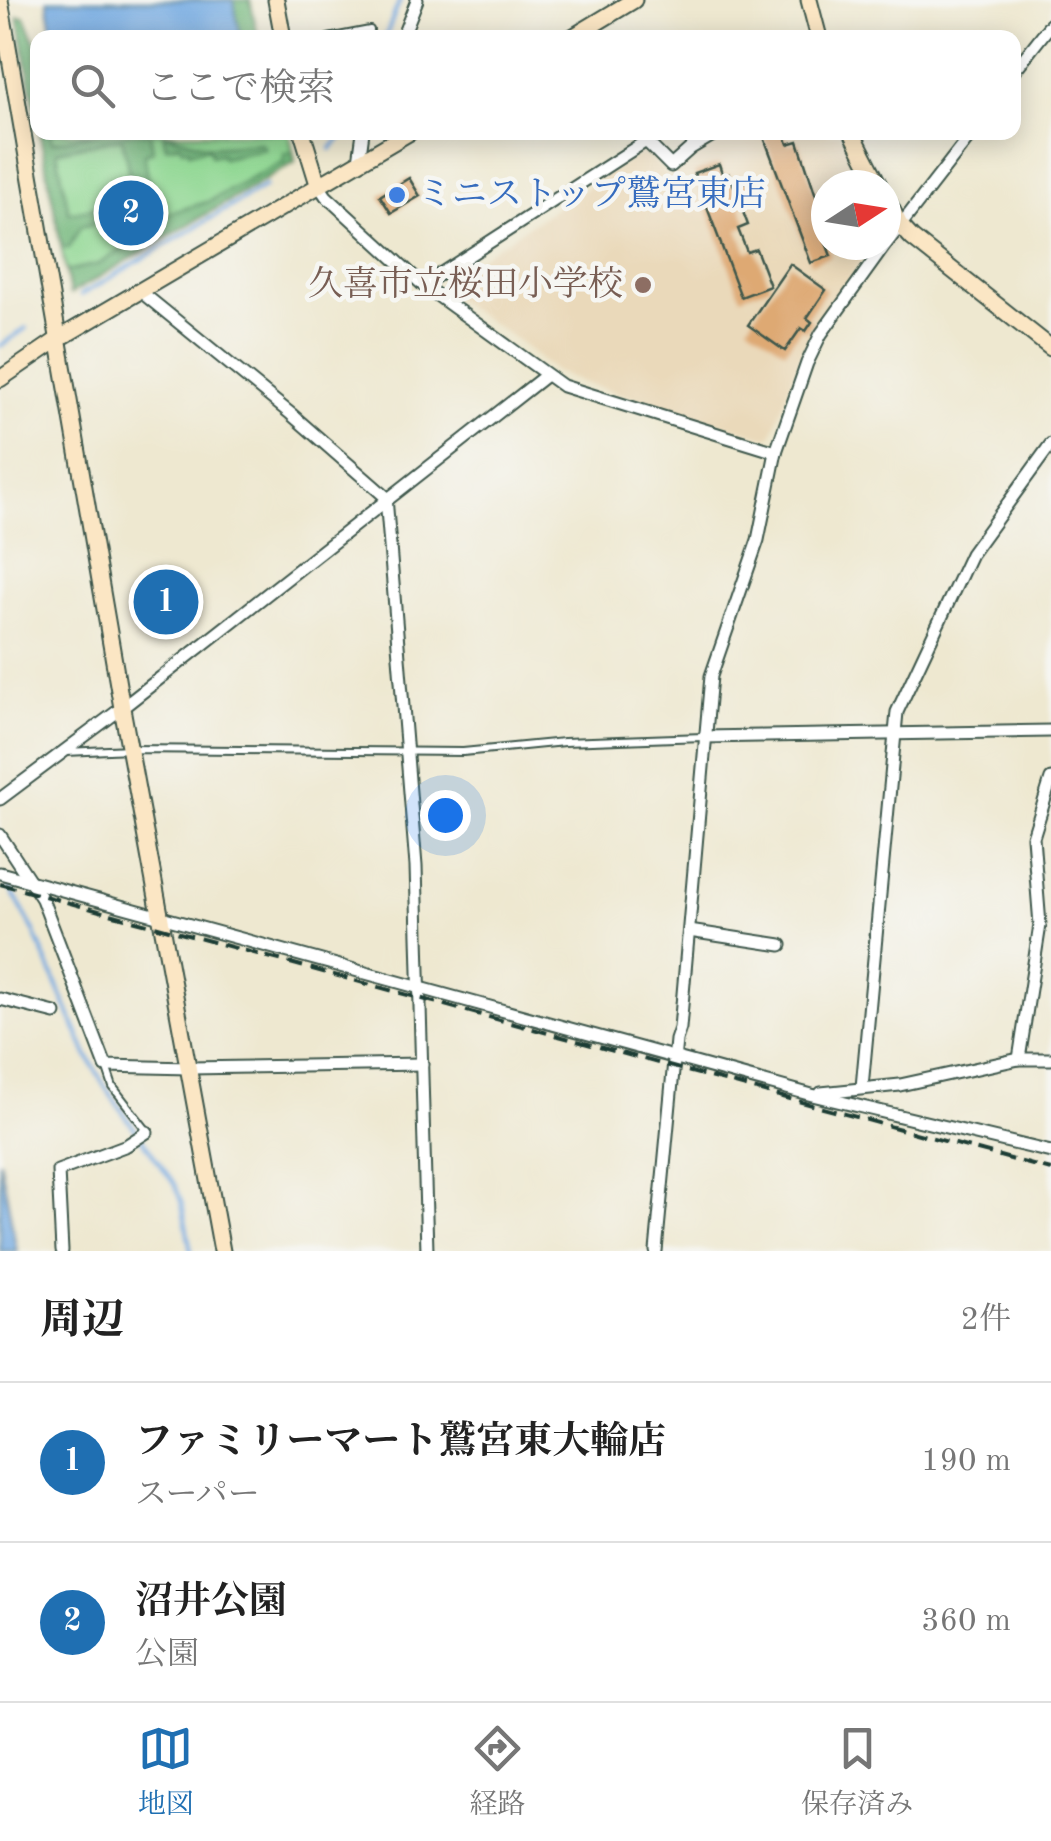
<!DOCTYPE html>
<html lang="ja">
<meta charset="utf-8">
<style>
:root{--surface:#fff;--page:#f2f2f2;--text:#222;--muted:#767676;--line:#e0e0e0;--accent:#1f6fb2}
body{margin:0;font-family:"Old Standard TT","Noto Serif JP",serif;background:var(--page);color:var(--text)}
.compass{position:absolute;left:811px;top:170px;width:90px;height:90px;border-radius:50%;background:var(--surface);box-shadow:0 5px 25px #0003;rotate:78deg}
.you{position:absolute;left:445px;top:815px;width:35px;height:35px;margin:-25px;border:8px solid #fff;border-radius:50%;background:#1a73e8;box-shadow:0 0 0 15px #1a73e833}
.badge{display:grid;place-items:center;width:65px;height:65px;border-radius:50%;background:var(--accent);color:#fff;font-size:32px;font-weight:700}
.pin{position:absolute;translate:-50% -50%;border:5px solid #fff;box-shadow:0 2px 10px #0006}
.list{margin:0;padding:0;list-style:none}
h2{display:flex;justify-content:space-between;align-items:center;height:130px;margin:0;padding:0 40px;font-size:42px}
h2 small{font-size:32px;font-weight:400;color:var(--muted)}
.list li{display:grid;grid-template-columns:65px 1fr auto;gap:30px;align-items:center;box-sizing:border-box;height:160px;padding:0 40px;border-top:2px solid var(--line)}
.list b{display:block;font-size:38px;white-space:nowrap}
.list p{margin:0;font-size:32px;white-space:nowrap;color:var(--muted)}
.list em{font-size:32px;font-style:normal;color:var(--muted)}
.icon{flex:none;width:55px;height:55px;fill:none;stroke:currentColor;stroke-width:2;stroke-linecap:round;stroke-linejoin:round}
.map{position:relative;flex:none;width:1051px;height:1251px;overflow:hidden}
.search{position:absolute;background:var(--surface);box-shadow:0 5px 25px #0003;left:30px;right:30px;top:30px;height:110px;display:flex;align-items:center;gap:25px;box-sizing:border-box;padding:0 35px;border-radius:20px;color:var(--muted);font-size:38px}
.sheet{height:450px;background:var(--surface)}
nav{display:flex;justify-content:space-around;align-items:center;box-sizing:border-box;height:140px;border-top:2px solid var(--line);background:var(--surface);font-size:28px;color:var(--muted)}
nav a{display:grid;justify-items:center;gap:5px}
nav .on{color:var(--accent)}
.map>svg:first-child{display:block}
.built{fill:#ead9ba}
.green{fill:#8fd792;stroke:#578a63;stroke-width:2.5}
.forest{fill:#73b87c;stroke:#497a58;stroke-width:2.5;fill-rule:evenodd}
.water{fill:#72a9e1;stroke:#48738a;stroke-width:2.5}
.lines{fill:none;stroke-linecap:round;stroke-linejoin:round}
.stream{stroke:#72a9e1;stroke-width:4}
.building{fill:#dea973}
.lane-casing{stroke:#3e574b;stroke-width:10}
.street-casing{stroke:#3e574b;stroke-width:15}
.secondary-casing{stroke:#3e574b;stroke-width:19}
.lane{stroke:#fff;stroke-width:6}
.street{stroke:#fff;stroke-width:11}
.secondary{stroke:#fbe6c4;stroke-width:15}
.rail{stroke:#1f3d34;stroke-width:4;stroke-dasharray:15 8;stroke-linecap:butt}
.shop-dot{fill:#3f7fe0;stroke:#f6f6f2;stroke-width:4}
.education-dot{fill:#8d6e63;stroke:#f6f6f2;stroke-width:4}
.labels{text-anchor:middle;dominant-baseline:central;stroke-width:9;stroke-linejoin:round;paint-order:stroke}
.shop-label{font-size:35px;fill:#366cbe;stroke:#f6f6f2;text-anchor:start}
.education-label{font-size:35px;fill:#785e54;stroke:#f6f6f2;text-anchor:end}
</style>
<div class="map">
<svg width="1051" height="1251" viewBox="0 0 1051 1251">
<rect width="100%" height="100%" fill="#f6f6f2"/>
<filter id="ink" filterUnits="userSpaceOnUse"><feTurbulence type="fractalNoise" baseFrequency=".01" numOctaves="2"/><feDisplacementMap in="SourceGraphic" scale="20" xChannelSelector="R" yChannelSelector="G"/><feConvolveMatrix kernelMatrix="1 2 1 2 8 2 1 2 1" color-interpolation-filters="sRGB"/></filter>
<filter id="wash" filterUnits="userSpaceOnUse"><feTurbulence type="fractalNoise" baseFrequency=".0048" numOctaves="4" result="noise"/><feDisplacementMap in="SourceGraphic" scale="40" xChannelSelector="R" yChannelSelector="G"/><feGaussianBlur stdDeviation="2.25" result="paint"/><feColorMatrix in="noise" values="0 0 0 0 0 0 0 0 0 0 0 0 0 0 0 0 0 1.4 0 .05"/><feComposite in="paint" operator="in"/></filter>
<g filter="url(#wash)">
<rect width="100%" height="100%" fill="#eee8d0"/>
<path class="built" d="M730,133H840L867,185H826V245H872L803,347L772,435L767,437L584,383L554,371L517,340L441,290L444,281L638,154H647L669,177L691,155Z"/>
<path class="green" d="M40,133H289L295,162L70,294Z"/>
<g class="forest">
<path d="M233,0H250L258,37H241Z"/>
<path d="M18,16L25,17L37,46V120Z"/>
<path d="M50,133L52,142L98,133H150L153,151L144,154L153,205L149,211L80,227L69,248H62L40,135ZM122,138L134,200L69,213L57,151Z"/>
<path d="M163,133L211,147L261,143L265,149L223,158L221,154L211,156L209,148L189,152L188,148L182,149L180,144L166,147Z"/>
<path d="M293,152L295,162L70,294L66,271L99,264L158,225L166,214L207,202L284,161V154Z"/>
</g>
<g class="water">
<path d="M47,0H233L241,37H58L51,23Z"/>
<path d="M0,1160L17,1251H0Z"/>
</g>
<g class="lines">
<g class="stream">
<path d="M385,38L400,0"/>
<path d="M331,149L346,132"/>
<path d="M81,295L265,186"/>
<path d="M0,346L26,328"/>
<path d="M4,877L33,929L87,1055L105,1087L175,1185L182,1204L191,1251"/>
</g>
</g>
<g id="blocks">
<g class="building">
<path d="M762,132H784L788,144L798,141L817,199L820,198L826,213V230L822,232L831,256L811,263Z"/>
<path d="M719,164L723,176L729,174L734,186L749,180L756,198L740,204L748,225L738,229L747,252L756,249L770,286L741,297L694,173Z"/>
<path d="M409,178L420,196L391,213L380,196Z"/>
<path d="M790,264L826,290L807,318L812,322L806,331L801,328L785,351L748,325Z"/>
<path d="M182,589L187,624L167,628L161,592Z"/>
</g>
</g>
</g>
<g filter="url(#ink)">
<use href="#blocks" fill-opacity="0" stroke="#3e574b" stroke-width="2.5"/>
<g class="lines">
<g class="lane-casing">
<g id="lane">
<path d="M328,38L370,30"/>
<path d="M66,752L130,749L463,752L564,742L703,737"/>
<path d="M106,1066L113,1087L148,1132"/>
</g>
</g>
<g class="street-casing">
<g id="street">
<path d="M402,38L417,0"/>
<path d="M1014,71L1051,24"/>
<path d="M359,161L363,132"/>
<path d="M318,184L326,196L423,285L563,386L776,452"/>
<path d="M886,244L973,132"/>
<path d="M423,285L646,141L671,166L691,148L718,132"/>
<path d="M140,291L291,414L386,497L416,866L427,1251"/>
<path d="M704,737L1051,731"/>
<path d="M1051,779L1033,837L1040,925L1019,1059H1051"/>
<path d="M0,799L122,708L545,376"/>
<path d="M0,835L42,899L106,1066L189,1068L422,1064"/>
<path d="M0,873L812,1095L1051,1152"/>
<path d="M689,931L781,945"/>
<path d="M0,999L55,1013"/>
<path d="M862,1087L897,712L971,554L1051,444"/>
<path d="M821,1093L900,1085L1019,1059"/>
<path d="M62,1251L58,1171L127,1145L147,1132"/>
<path d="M656,1251L676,1040L680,1028L711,676L758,540L776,452L807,363L821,334L885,245"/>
</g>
</g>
<g class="secondary-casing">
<g id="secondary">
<path d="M0,0L122,708L222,1251"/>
<path d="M276,0L283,38"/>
<path d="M809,0L819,38"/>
<path d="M571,38L634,0"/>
<path d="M302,132L318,184"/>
<path d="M852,132L879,185"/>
<path d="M886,198L900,225L912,238L1051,348"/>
<path d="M0,379L60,338L410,132"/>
</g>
</g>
<use href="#lane" class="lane"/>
<use href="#street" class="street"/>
<use href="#secondary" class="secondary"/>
<path class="rail" d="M0,884L1051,1170"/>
</g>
</g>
<circle class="shop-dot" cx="397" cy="195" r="10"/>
<circle class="education-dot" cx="643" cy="285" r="10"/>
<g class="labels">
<g class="shop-label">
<text x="417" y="195">ミニストップ鷲宮東店</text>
</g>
<g class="education-label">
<text x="623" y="285">久喜市立桜田小学校</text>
</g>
</g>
</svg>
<svg class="compass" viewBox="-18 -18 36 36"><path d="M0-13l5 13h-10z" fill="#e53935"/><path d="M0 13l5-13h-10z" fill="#767676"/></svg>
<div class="you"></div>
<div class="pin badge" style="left:166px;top:602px">1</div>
<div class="pin badge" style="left:131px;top:213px">2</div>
<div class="search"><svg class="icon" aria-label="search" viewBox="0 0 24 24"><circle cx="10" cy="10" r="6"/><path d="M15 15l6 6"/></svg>ここで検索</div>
</div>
<section class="sheet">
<h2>周辺<small>2件</small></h2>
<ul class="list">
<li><span class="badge">1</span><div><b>ファミリーマート鷲宮東大輪店</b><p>スーパー</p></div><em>190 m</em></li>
<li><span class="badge">2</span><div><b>沼井公園</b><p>公園</p></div><em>360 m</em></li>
</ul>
</section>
<nav>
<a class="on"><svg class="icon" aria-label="map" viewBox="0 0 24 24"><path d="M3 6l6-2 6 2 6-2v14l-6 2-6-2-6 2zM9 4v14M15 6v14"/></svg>地図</a>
<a><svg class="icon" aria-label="directions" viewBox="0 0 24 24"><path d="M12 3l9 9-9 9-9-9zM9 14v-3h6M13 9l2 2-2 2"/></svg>経路</a>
<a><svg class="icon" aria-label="saved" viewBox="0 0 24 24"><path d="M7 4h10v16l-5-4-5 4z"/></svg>保存済み</a>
</nav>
